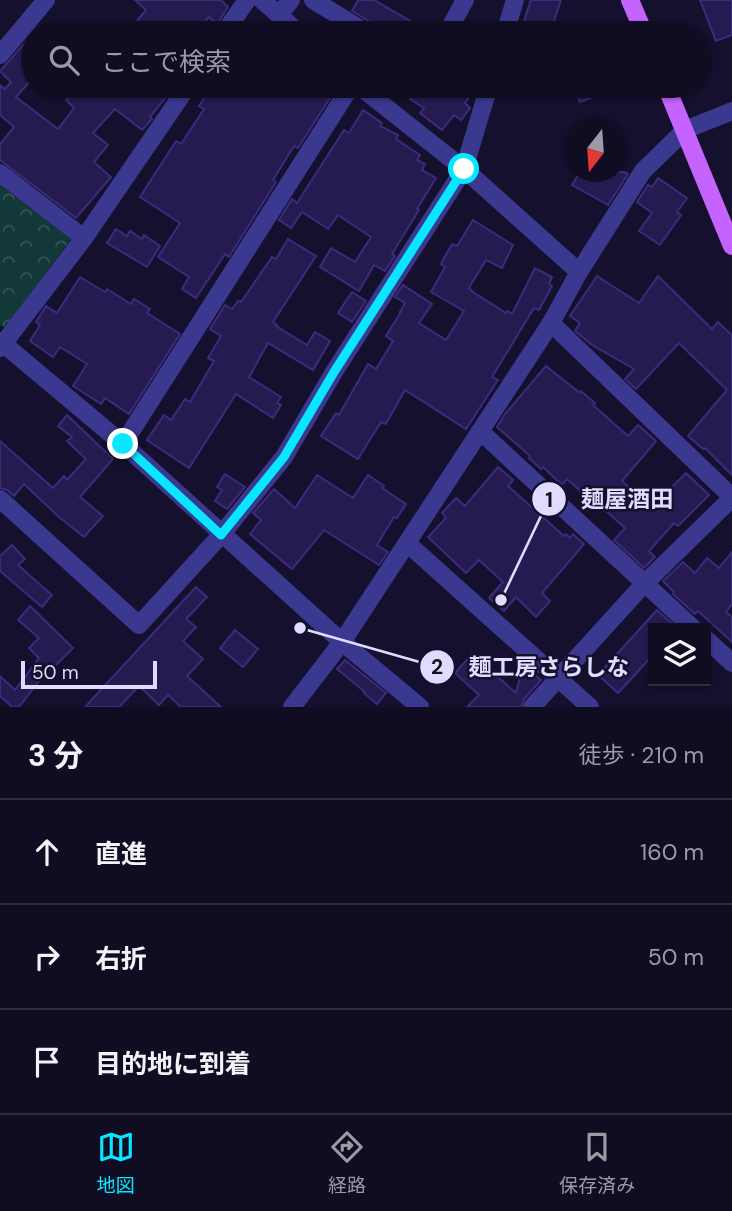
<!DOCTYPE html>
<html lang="ja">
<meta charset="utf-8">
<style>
:root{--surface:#100c22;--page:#1e1a2f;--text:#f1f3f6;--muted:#9c9ba5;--line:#302c40;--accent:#08e7ff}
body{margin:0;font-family:"DM Sans","Noto Sans JP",sans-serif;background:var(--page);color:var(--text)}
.controls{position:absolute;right:21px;bottom:21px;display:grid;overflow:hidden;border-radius:0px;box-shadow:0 2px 5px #0004}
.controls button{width:63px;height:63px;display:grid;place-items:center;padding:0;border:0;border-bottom:2px solid var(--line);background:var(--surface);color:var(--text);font:35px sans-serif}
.compass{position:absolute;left:564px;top:119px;width:63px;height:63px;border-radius:50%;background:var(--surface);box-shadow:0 2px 5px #0004;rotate:197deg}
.scale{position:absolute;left:21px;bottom:18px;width:136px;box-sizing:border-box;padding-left:7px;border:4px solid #e0dcff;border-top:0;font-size:19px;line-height:24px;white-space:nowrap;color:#e0dcff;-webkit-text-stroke:5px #15102e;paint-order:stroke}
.stop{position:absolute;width:21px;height:21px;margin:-16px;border:5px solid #08e7ff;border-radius:50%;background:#fff}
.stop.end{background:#08e7ff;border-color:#fff;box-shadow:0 2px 7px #0008}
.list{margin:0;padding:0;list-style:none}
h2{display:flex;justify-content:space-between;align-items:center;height:91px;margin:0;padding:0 28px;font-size:30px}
h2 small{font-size:23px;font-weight:400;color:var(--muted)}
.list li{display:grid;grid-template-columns:46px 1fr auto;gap:21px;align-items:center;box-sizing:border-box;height:105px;padding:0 28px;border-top:2px solid var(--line)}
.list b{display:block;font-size:26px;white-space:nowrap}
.list em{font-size:23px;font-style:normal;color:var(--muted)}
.icon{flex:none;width:38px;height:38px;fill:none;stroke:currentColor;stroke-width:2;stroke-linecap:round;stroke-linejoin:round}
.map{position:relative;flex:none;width:732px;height:707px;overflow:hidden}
.search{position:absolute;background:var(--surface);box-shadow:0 2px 5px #0004;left:21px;right:21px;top:21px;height:77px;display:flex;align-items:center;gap:18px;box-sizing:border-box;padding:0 24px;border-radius:38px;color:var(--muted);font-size:26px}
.sheet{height:406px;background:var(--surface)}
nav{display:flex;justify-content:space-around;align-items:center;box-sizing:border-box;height:98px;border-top:2px solid var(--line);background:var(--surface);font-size:19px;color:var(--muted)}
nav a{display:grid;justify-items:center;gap:4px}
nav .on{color:var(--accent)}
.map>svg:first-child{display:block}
.park{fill:url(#park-crowns)}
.building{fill:#251b50;stroke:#3b2b7d;stroke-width:2}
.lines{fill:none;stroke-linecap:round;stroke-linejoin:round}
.minor{stroke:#3b388f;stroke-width:18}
.major{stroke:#c563ff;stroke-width:18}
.route{stroke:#08e7ff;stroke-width:9}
.leader{fill:none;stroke:#e0dcff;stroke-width:2.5}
.callout-dot{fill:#e0dcff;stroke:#15102e;stroke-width:2.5}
.mark-label{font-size:21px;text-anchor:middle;font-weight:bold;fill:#111}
.callout-label{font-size:23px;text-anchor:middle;font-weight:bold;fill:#e0dcff;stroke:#15102e;stroke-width:5;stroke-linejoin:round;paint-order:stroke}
</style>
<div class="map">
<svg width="732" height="707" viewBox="0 0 732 707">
<defs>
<pattern id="park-crowns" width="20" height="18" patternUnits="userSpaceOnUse" patternTransform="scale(1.75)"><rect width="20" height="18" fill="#123837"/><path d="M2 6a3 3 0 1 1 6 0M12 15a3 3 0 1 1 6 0" fill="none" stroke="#345455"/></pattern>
</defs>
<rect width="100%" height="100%" fill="#15102e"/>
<path class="park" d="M0,185L71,239L5,328L0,325Z"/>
<g class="building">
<path d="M135,0H221L228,7L217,24L209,17L195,33H127L146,10Z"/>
<path d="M358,0H374L431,33H397L384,25L382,29L352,11Z"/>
<path d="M531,0H561L550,33H520Z"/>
<path d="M700,0H732V35L716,41Z"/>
<path d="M33,34V78L16,97L58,129L74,108L66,100L71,96L59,86H152L166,97L150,117L152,119L142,130L115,109L93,133L108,145L94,162L111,177L76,218L0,160V144L14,127L0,115V85L5,89L11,82L0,71Z"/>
<path d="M212,86H234L245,93L249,86H323L319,91L330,98L298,148L294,146L273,180L276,182L229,257L225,254L196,298L182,289L189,277L158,257L180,223L140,197L176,141L181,144L204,109L199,106Z"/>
<path d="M421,86H477L465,103L470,108L461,120L454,115L442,130L420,113L424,108L410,99Z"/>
<path d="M574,86H620V87L580,102Z"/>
<path d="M363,110L382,123L380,126L398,135L396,139L420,155L417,160L425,164L422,170L436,178L417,209L419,210L392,254L395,256L385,271L374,265L359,291L320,267L331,248L355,262L371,237L338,215L328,229L302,212L291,228L279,220L292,199L297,203L344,130L349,133Z"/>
<path d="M580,172H624L628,174L608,205L572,185Z"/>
<path d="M658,178L687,198L677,212L681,215L660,245L639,231L652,213L637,202L648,185L652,187Z"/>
<path d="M473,220L513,245L502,268L486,260L469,288L473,292L506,313L508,311L512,314L535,268L552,277L549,284L552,286L539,310L534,308L492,377L498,380L466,429L405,390L386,424L381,422L358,459L321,436L336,413L339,415L368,364L376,369L393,341L386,336L401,312H400L405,303L395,297L403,285L432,304L419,323L446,340L464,311L431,292L445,267L441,264L452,244L457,246Z"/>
<path d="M116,229L127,236L130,231L142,239L144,235L160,246L147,267L107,243Z"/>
<path d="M288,239L316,256L273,322L277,325L276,326L307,345L315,332L330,341L313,370L268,343L249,377L281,397L277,403L281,405L273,418L236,394L189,468L147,440L164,415L171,420L185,399L190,402L214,361L208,358L221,336L210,329L225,305L232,309L238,301L241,302L272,257L276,259Z"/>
<path d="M597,276L639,303L658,276L712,329L718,322L732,335V475L705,448L703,449L688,436L727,390L679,343L636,389L625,379L634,369L592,345L575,331L580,323L570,316Z"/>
<path d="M80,277L105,292L107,289L131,304L134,299L150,309L147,313L180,334L129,414L105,398L101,404L73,386L87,364L60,347L53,357L30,341L40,325L36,322L46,306L57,313Z"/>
<path d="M352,292L366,301L352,322L338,313Z"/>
<path d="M546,366L580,393L581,391L595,403L593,405L628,436L638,425L656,441L622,481L652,507L686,473L709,495L678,526L674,523L649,551L655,557L644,568L614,540L625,528L604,509L603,511L567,479L562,485L543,467L541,469L529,458L530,456L497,427L505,414Z"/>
<path d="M67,415L113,459L80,497L103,516L84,537L59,517L24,484L14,496L7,490L0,488V441L53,488L64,476L67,480L86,459L67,441L72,437L58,426Z"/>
<path d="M498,467L513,480L508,486L564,536L566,534L570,538L573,534L584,544L542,593L550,601L536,617L516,597L504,611L489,598L503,582L479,560L466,573L428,537L446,518L442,513L456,498L465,506Z"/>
<path d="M225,474L245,487L227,509L215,501L222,490L217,487Z"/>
<path d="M317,475L353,498L368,475L384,486L382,488L406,504L397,518L394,517L377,545L388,552L379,565L324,530L292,569L250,534L261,520L253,513L274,489L295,508Z"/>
<path d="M12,545L25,559L18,565L52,595L42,607L0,571V556Z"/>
<path d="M732,552V604L726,612L732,617V642L698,611L695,614L673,594L674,592L663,581L683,562L695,573L707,558L719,568Z"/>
<path d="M196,587L207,597L186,619L196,627L183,641L203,659L187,676L221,707H181L168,695L159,705L139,686L119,707H85Z"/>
<path d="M30,606L73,648L51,670L49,668L19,707H12L0,696V676L15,690L39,658L29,648L39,638L18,620Z"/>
<path d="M657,610L677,628H653V655L618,693L598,675Z"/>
<path d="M235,630L258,649L243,667L220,648Z"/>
<path d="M472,654L516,693L521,673L528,670L541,680L524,699L521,707H467L479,695L455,673Z"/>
<path d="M345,660L386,693L377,704L364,693L365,692L337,669Z"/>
</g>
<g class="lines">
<g class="minor">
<path d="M262,0L299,33"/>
<path d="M313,0L367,33"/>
<path d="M279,15L291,0"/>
<path d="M224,33L247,0"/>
<path d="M447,33L465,0"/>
<path d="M505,33L515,0"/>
<path d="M0,55L46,0"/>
<path d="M359,86L464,169L579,272"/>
<path d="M0,173L84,238"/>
<path d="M551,323L732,497"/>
<path d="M0,341L123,444L342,642L420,707"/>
<path d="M0,348L84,238L188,86"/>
<path d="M480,431L693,628"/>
<path d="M123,444L351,86"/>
<path d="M0,499L139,625L221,535L284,457L334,372L464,169L489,86"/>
<path d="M407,543L590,707"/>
<path d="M706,639L732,663"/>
<path d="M292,707L342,642L551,323L579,272L643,171L685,130L732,111"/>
<path d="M532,707L644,584L732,498"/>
</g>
<g class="major">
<path d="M630,0L644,33"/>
<path d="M666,86L732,246"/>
</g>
</g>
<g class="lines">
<path class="route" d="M123,444L221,535L284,457L334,372L464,169"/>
</g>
<path class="leader" d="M501 600L549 499M300 628L437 667"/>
<g class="callout-dot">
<circle cx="501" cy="600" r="7"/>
<circle cx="300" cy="628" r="7"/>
<circle cx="549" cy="499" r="18"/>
<circle cx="437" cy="667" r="18"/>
</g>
<g class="mark-label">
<text x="549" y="507">1</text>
<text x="437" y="674">2</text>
</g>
<g class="callout-label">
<text x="627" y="507">麺屋酒田</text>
<text x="549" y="675">麺工房さらしな</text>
</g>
</svg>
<div class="controls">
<button><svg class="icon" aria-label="layers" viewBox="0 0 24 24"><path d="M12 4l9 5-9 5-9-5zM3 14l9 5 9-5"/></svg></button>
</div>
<svg class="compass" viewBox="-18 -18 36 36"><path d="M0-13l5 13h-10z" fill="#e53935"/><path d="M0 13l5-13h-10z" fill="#9c9ba5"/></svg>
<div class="scale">50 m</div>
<div class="stop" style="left:464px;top:169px"></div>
<div class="stop end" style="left:123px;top:444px"></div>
<div class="search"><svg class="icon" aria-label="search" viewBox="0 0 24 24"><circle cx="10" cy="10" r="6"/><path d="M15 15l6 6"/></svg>ここで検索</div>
</div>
<section class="sheet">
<h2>3 分<small>徒歩 · 210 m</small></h2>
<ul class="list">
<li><svg class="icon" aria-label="ahead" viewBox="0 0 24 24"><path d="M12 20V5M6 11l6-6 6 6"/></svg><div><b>直進</b></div><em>160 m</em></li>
<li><svg class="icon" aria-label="right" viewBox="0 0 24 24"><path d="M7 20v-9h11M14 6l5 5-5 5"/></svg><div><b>右折</b></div><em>50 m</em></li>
<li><svg class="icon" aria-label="arrive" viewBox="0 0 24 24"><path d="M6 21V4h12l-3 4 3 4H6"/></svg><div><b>目的地に到着</b></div></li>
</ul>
</section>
<nav>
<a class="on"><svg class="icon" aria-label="map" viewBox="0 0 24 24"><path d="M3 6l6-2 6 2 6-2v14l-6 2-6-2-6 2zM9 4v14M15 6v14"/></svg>地図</a>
<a><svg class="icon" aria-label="directions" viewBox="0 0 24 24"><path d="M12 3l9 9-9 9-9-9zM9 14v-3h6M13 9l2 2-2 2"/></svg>経路</a>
<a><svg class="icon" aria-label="saved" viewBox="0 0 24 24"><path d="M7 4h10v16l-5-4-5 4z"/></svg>保存済み</a>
</nav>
